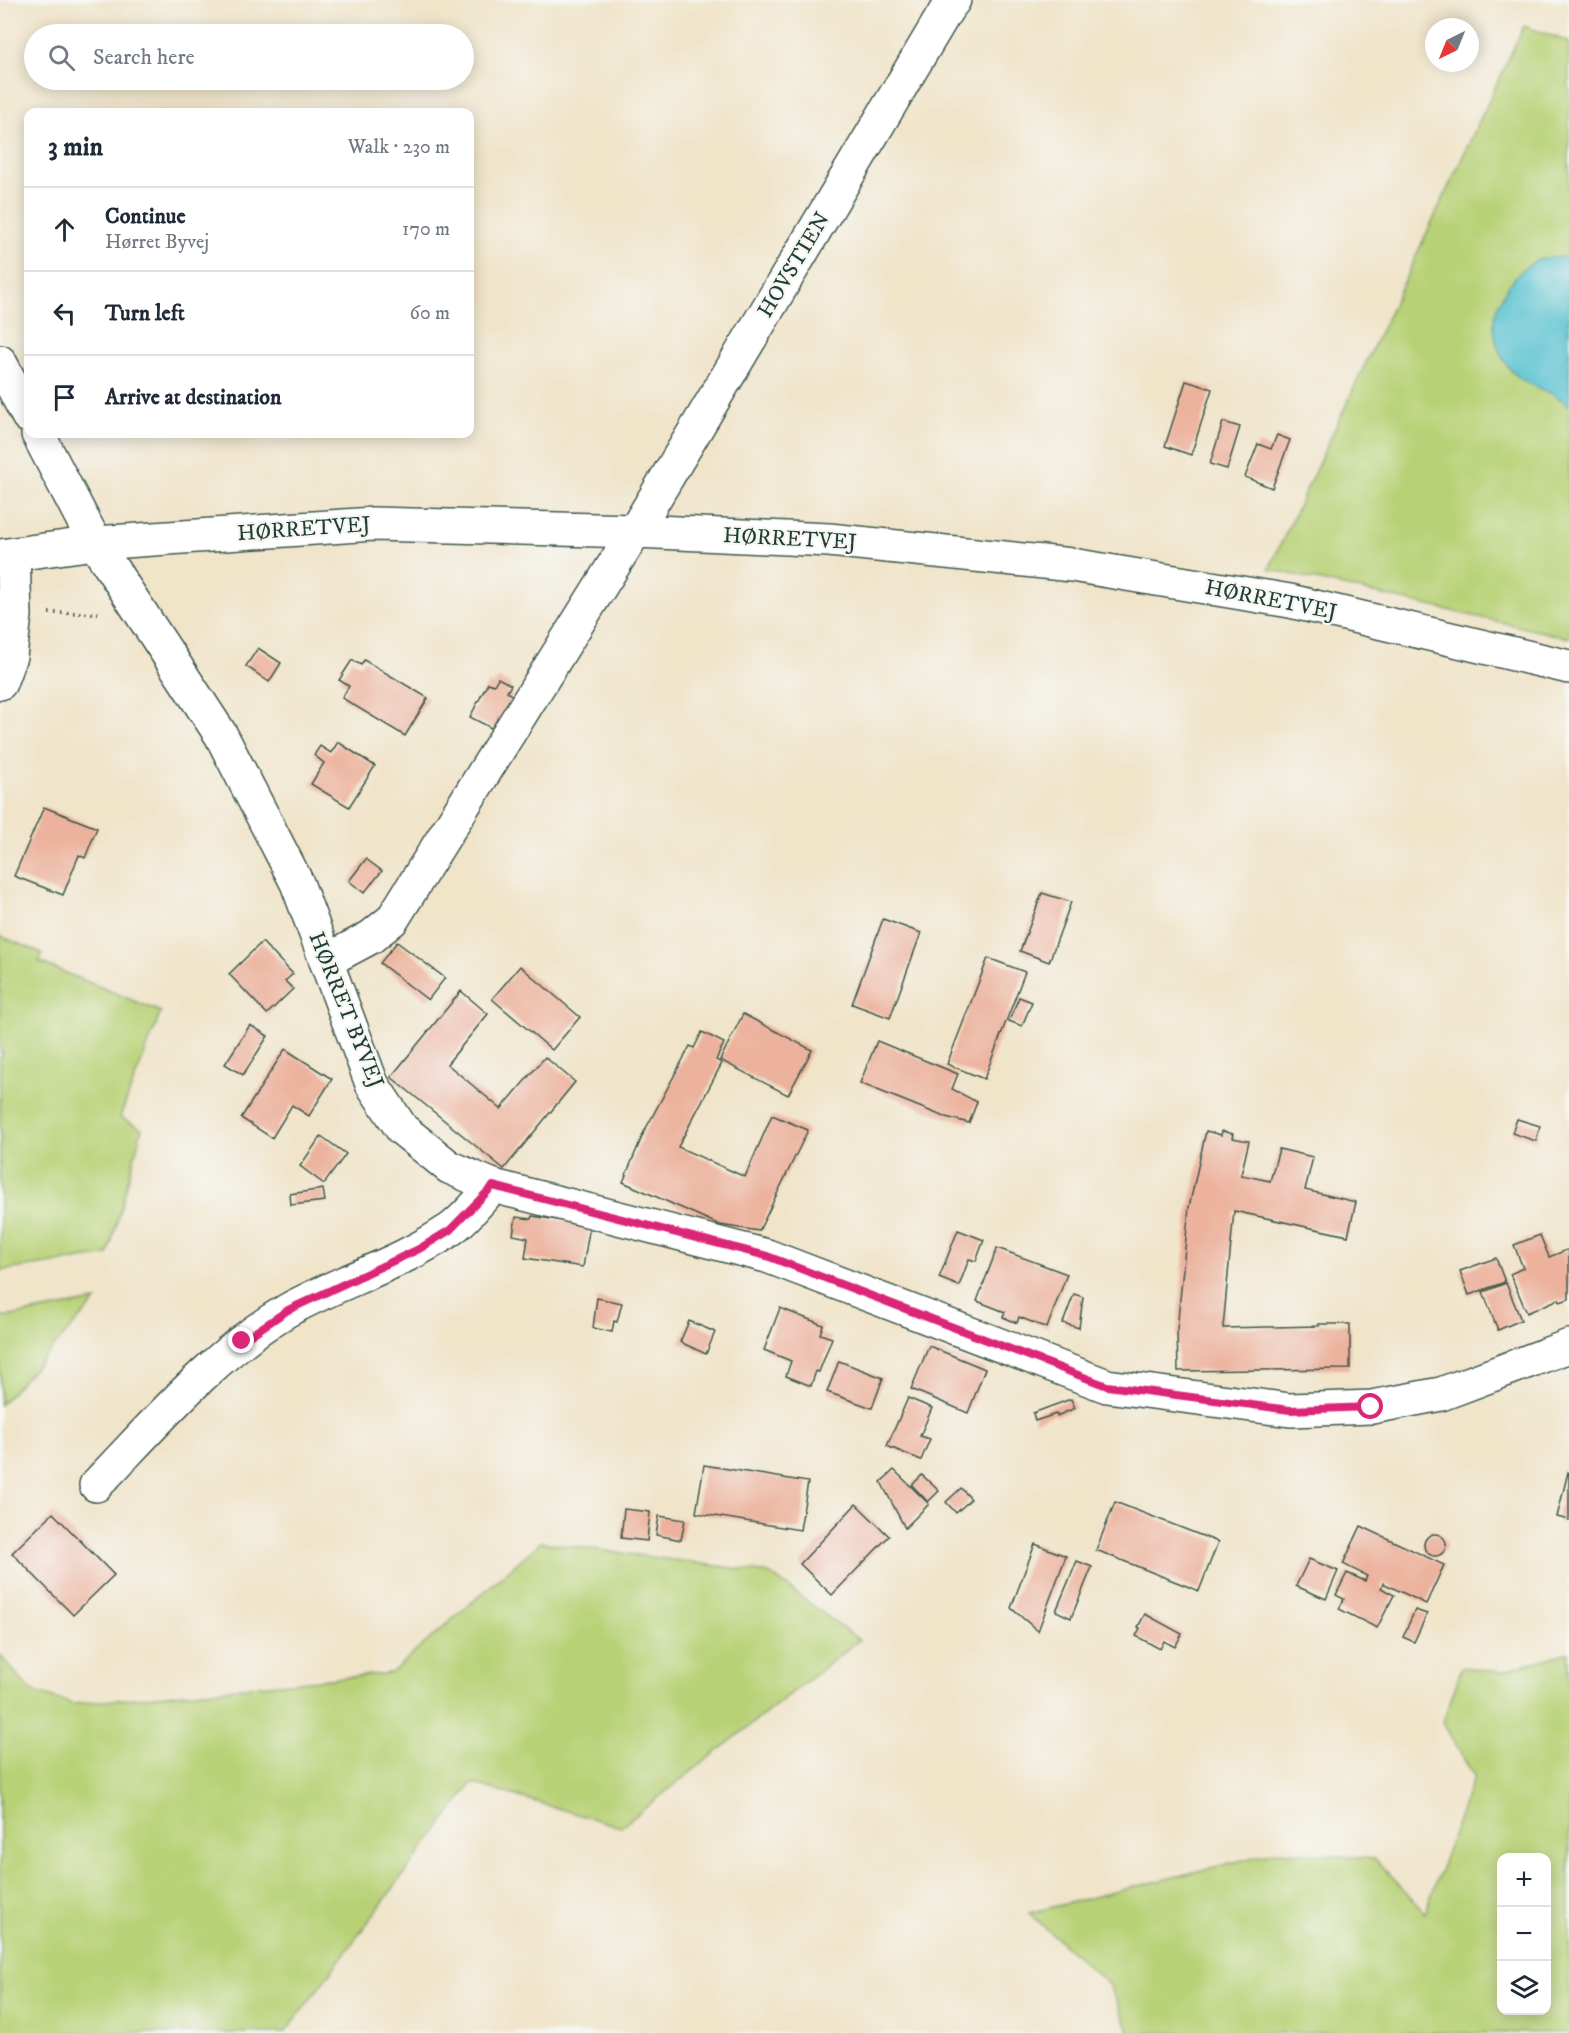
<!DOCTYPE html>
<meta charset="utf-8">
<style>
:root{--surface:#fff;--page:#f6f6f7;--text:#1f2937;--muted:#747a83;--line:#e0e1e3}
body{margin:0;font-family:"IM FELL DW Pica",serif;background:var(--page);color:var(--text)}
.controls{position:absolute;right:18px;bottom:18px;display:grid;overflow:hidden;border-radius:12px;box-shadow:0 3px 15px #0003}
.controls button{width:54px;height:54px;display:grid;place-items:center;padding:0;border:0;border-bottom:2px solid var(--line);background:var(--surface);color:var(--text);font:30px sans-serif}
.compass{position:absolute;left:1425px;top:18px;width:54px;height:54px;border-radius:50%;background:var(--surface);box-shadow:0 3px 15px #0003;rotate:223deg}
.stop{position:absolute;width:18px;height:18px;margin:-14px;border:4px solid #db2777;border-radius:50%;background:#fff}
.stop.end{background:#db2777;border-color:#fff;box-shadow:0 2px 6px #0008}
.list{margin:0;padding:0;list-style:none}
h2{display:flex;justify-content:space-between;align-items:center;height:78px;margin:0;padding:0 24px;font-size:26px}
h2 small{font-size:20px;font-weight:400;color:var(--muted)}
.list li{display:grid;grid-template-columns:39px 1fr auto;gap:18px;align-items:center;box-sizing:border-box;height:84px;padding:0 24px;border-top:2px solid var(--line)}
.list b{display:block;font-size:22px;white-space:nowrap}
.list p{margin:0;font-size:20px;white-space:nowrap;color:var(--muted)}
.list em{font-size:20px;font-style:normal;color:var(--muted)}
.icon{flex:none;width:33px;height:33px;fill:none;stroke:currentColor;stroke-width:2;stroke-linecap:round;stroke-linejoin:round}
.map{position:relative;flex:none;width:1569px;height:2033px;overflow:hidden}
.search{position:absolute;background:var(--surface);box-shadow:0 3px 15px #0003;left:24px;top:24px;width:450px;height:66px;display:flex;align-items:center;gap:15px;box-sizing:border-box;padding:0 21px;border-radius:33px;color:var(--muted);font-size:22px}
.panel{position:absolute;background:var(--surface);box-shadow:0 3px 15px #0003;left:24px;top:108px;width:450px;height:330px;border-radius:12px}
.map>svg:first-child{display:block}
.green{fill:#b8d176;stroke:#6c8755;stroke-width:1.5;fill-rule:evenodd}
.water{fill:#55c1d0;stroke:#3a7f82;stroke-width:1.5}
.building{fill:#ecb29d}
.lines{fill:none;stroke-linecap:round;stroke-linejoin:round}
.minor-casing{stroke:#3e564a;stroke-width:36}
.path{stroke:#3e564a;stroke-width:4;stroke-dasharray:1.5 4.5;stroke-linecap:butt}
.minor{stroke:#fff;stroke-width:33}
.route{stroke:#db2777;stroke-width:8}
.labels{text-anchor:middle;dominant-baseline:central;stroke-width:4.5;stroke-linejoin:round;paint-order:stroke}
.street-label{font-size:22px;fill:#1f3d34;stroke:#f6f6f2}
</style>
<div class="map">
<svg width="1569" height="2033" viewBox="0 0 1569 2033">
<rect width="100%" height="100%" fill="#f6f6f2"/>
<filter id="ink" filterUnits="userSpaceOnUse"><feTurbulence type="fractalNoise" baseFrequency=".0167" numOctaves="2"/><feDisplacementMap in="SourceGraphic" scale="12" xChannelSelector="R" yChannelSelector="G"/><feConvolveMatrix kernelMatrix="1 2 1 2 8 2 1 2 1" color-interpolation-filters="sRGB"/></filter>
<filter id="wash" filterUnits="userSpaceOnUse"><feTurbulence type="fractalNoise" baseFrequency=".008" numOctaves="4" result="noise"/><feDisplacementMap in="SourceGraphic" scale="24" xChannelSelector="R" yChannelSelector="G"/><feGaussianBlur stdDeviation="1.35" result="paint"/><feColorMatrix in="noise" values="0 0 0 0 0 0 0 0 0 0 0 0 0 0 0 0 0 1.4 0 .05"/><feComposite in="paint" operator="in"/></filter>
<g filter="url(#wash)">
<rect width="100%" height="100%" fill="#f0e4c9"/>
<g class="green">
<path d="M1524,26L1569,42V638L1269,569Z"/>
<path d="M0,936L42,953L39,962L161,1012L120,1117L142,1129L108,1255L0,1271V1058L3,1053L0,1052Z"/>
<path d="M96,1301L0,1405V1318Z"/>
<path d="M541,1542L769,1573L859,1640L621,1827L472,1783L285,2033H0V1655L31,1691L73,1704L391,1673Z"/>
<path d="M1569,1652V2033H1130L1110,1986L1029,1913L1279,1851L1375,1859L1425,1913L1474,1776L1443,1723L1462,1667L1501,1672ZM1502,1858H1546V2010H1502Z"/>
</g>
<path class="water" d="M1569,257V406C1552,389 1532,389 1517,376C1502,364 1494,342 1494,323C1495,299 1519,266 1541,259C1549,257 1561,258 1569,257Z"/>
<g id="blocks">
<g class="building">
<path d="M1186,381L1212,389L1191,455L1165,446Z"/>
<path d="M1223,422L1240,427L1227,469L1210,464Z"/>
<path d="M1277,435L1290,440L1272,488L1245,477L1258,444L1271,449Z"/>
<path d="M258,648L281,663L269,682L246,666Z"/>
<path d="M352,660L361,665L364,660L428,698L405,736L342,698L349,686L339,680Z"/>
<path d="M498,678L511,685L507,692L513,696L495,730L470,717L488,683L494,685Z"/>
<path d="M338,742L375,766L349,807L311,784L324,763L314,755L320,746L331,753Z"/>
<path d="M44,807L97,828L85,858L79,855L63,895L14,876Z"/>
<path d="M366,859L382,871L364,893L349,881Z"/>
<path d="M1042,893L1071,902L1049,962L1020,951Z"/>
<path d="M883,919L921,933L890,1018L852,1004Z"/>
<path d="M262,942L293,974L285,981L293,989L267,1014L229,974Z"/>
<path d="M397,942L445,978L428,1000L380,963Z"/>
<path d="M988,958L1025,972L984,1079L947,1064Z"/>
<path d="M520,966L580,1017L552,1050L492,999Z"/>
<path d="M461,991L488,1014L447,1064L501,1109L545,1057L575,1082L504,1169L391,1077Z"/>
<path d="M1019,997L1032,1002L1022,1026L1009,1021Z"/>
<path d="M743,1014L812,1050L788,1095L720,1060Z"/>
<path d="M250,1025L268,1036L243,1075L225,1064Z"/>
<path d="M702,1032L724,1043L716,1060L722,1063L678,1147L745,1177L772,1115L808,1130L759,1231L720,1225L623,1182L644,1132L690,1046L694,1048Z"/>
<path d="M877,1041L958,1074L952,1089L977,1102L969,1123L942,1116L860,1083Z"/>
<path d="M285,1049L332,1079L309,1116L292,1105L272,1138L241,1118Z"/>
<path d="M1517,1119L1540,1126L1536,1141L1512,1133Z"/>
<path d="M1206,1131L1221,1135L1222,1131L1233,1134L1232,1138L1249,1141L1241,1175L1270,1181L1279,1149L1313,1157L1305,1190L1356,1202L1348,1236L1234,1211L1223,1328L1319,1326V1324H1350V1369L1178,1371L1177,1330L1189,1207Z"/>
<path d="M321,1136L346,1154L324,1184L300,1166Z"/>
<path d="M323,1189L325,1201L291,1205L290,1194Z"/>
<path d="M532,1216L590,1225L583,1267L525,1258L528,1238L513,1235L516,1217L531,1219Z"/>
<path d="M958,1230L984,1240L976,1261L969,1259L959,1286L939,1278Z"/>
<path d="M1540,1235L1549,1257L1569,1249V1299L1560,1302L1559,1299L1527,1313L1510,1274L1523,1268L1514,1245Z"/>
<path d="M997,1248L1067,1274L1047,1328L1019,1317L1017,1323L1003,1317L1005,1312L977,1301Z"/>
<path d="M1496,1258L1505,1282L1469,1295L1460,1271Z"/>
<path d="M1506,1283L1521,1320L1498,1330L1483,1292Z"/>
<path d="M1074,1294L1083,1297L1079,1328L1063,1323Z"/>
<path d="M597,1298L622,1303L617,1322L614,1321L612,1332L593,1328Z"/>
<path d="M780,1308L823,1325L820,1334L832,1338L819,1372L816,1371L811,1386L786,1376L791,1361L764,1350Z"/>
<path d="M689,1321L715,1332L706,1354L680,1342Z"/>
<path d="M929,1346L985,1369L968,1413L911,1389Z"/>
<path d="M839,1361L883,1378L872,1408L827,1392Z"/>
<path d="M908,1398L932,1408L920,1436L930,1439L921,1460L887,1446Z"/>
<path d="M1071,1399L1075,1408L1057,1416L1056,1414L1035,1421L1033,1413Z"/>
<path d="M704,1465L808,1482L800,1530L696,1513Z"/>
<path d="M894,1470L929,1504L905,1528L881,1482Z"/>
<path d="M1568,1472L1569,1473V1520L1557,1517Z"/>
<path d="M922,1475L939,1491L928,1502L912,1485Z"/>
<path d="M961,1488L971,1499L956,1513L946,1502Z"/>
<path d="M1115,1502L1218,1542L1199,1591L1096,1550Z"/>
<path d="M856,1504L889,1536L832,1595L800,1564Z"/>
<path d="M624,1509L650,1512L647,1541L621,1538Z"/>
<path d="M53,1513L114,1575L73,1615L12,1553Z"/>
<path d="M659,1516L685,1520L681,1540L656,1535Z"/>
<path d="M1361,1526L1444,1565L1426,1604L1383,1583L1381,1588L1394,1595L1377,1628L1339,1609L1344,1599L1336,1595L1347,1573L1365,1581L1367,1576L1343,1564Z"/>
<circle cx="1435" cy="1545" r="11"/>
<path d="M1035,1544L1066,1556L1038,1631L1011,1608Z"/>
<path d="M1309,1559L1338,1571L1326,1599L1296,1586Z"/>
<path d="M1077,1561L1092,1567L1071,1618L1056,1611Z"/>
<path d="M1415,1610L1427,1614L1414,1642L1403,1637Z"/>
<path d="M1145,1614L1182,1634L1175,1647L1164,1641L1160,1649L1136,1636L1140,1628L1138,1627Z"/>
</g>
</g>
</g>
<g filter="url(#ink)">
<use href="#blocks" fill-opacity="0" stroke="#3e564a" stroke-width="1.5"/>
<g class="lines">
<g class="minor-casing">
<g id="minor">
<path d="M0,362L28,416"/>
<path d="M38,434L95,543L221,735L297,883L372,1084L402,1129L449,1167L493,1186L767,1256L1107,1386L1290,1410L1372,1407L1441,1394L1569,1346"/>
<path d="M0,556L95,543L373,524L635,531L829,540L1072,565L1290,601L1569,667"/>
<path d="M0,683L10,656L15,615L13,555"/>
<path d="M326,961L371,937L392,920L635,531L947,9L954,0"/>
<path d="M96,1485C154,1425 215,1352 288,1310C340,1281 398,1265 448,1231C465,1220 479,1201 493,1186"/>
</g>
</g>
<path class="path" d="M49,613H98"/>
<use href="#minor" class="minor"/>
</g>
</g>
<g class="lines" filter="url(#ink)">
<path class="route" d="M242,1341L288,1310L419,1249L450,1230L493,1186L767,1256L1107,1386L1290,1410L1371,1407"/>
</g>
<g class="labels">
<g class="street-label">
<text transform="translate(794 265) rotate(-59)">HOVSTIEN</text>
<text transform="translate(304 529) rotate(-4)">HØRRETVEJ</text>
<text transform="translate(790 539) rotate(3)">HØRRETVEJ</text>
<text transform="translate(1271 600) rotate(11)">HØRRETVEJ</text>
<text transform="translate(346 1010) rotate(68)">HØRRET BYVEJ</text>
</g>
</g>
</svg>
<div class="controls">
<button>+</button>
<button>−</button>
<button><svg class="icon" aria-label="layers" viewBox="0 0 24 24"><path d="M12 4l9 5-9 5-9-5zM3 14l9 5 9-5"/></svg></button>
</div>
<svg class="compass" viewBox="-18 -18 36 36"><path d="M0-13l5 13h-10z" fill="#e53935"/><path d="M0 13l5-13h-10z" fill="#747a83"/></svg>
<div class="stop" style="left:1371px;top:1407px"></div>
<div class="stop end" style="left:242px;top:1341px"></div>
<div class="search"><svg class="icon" aria-label="search" viewBox="0 0 24 24"><circle cx="10" cy="10" r="6"/><path d="M15 15l6 6"/></svg>Search here</div>
<section class="panel">
<h2>3 min<small>Walk · 230 m</small></h2>
<ul class="list">
<li><svg class="icon" aria-label="ahead" viewBox="0 0 24 24"><path d="M12 20V5M6 11l6-6 6 6"/></svg><div><b>Continue</b><p>Hørret Byvej</p></div><em>170 m</em></li>
<li><svg class="icon" aria-label="left" viewBox="0 0 24 24"><path d="M17 20v-9H6M10 6l-5 5 5 5"/></svg><div><b>Turn left</b></div><em>60 m</em></li>
<li><svg class="icon" aria-label="arrive" viewBox="0 0 24 24"><path d="M6 21V4h12l-3 4 3 4H6"/></svg><div><b>Arrive at destination</b></div></li>
</ul>
</section>
</div>
